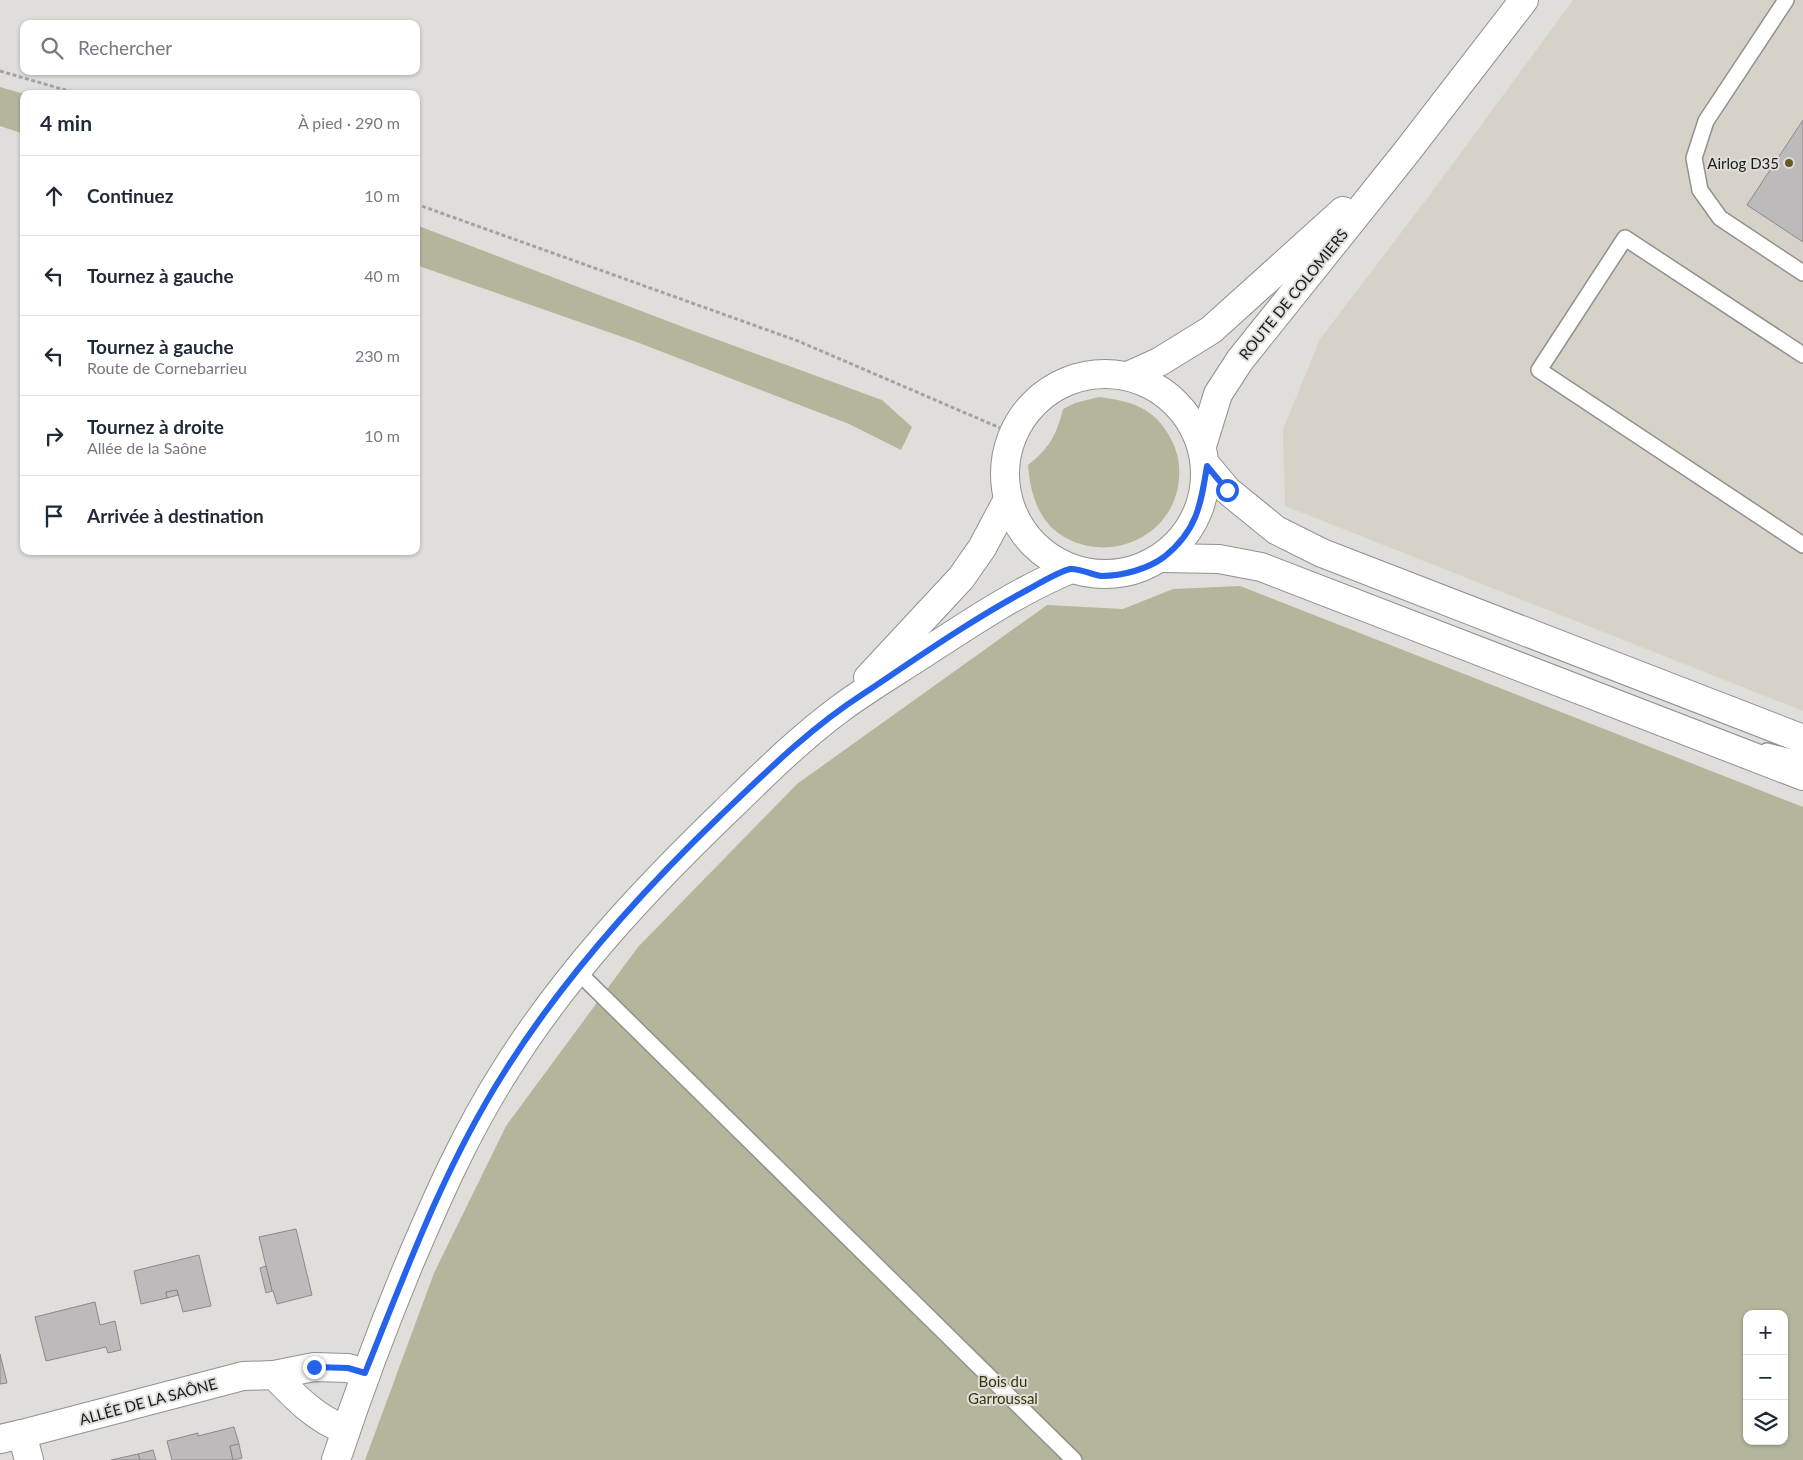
<!DOCTYPE html>
<html lang="fr">
<meta charset="utf-8">
<style>
:root{--surface:#fff;--page:#f2f2f3;--text:#1f2937;--muted:#747a83;--line:#e0e1e3}
body{margin:0;font-family:Lato,sans-serif;background:var(--page);color:var(--text)}
.controls{position:absolute;right:15px;bottom:15px;display:grid;overflow:hidden;border-radius:10px;box-shadow:0 1px 4px #0004}
.controls button{width:45px;height:45px;display:grid;place-items:center;padding:0;border:0;border-bottom:1px solid var(--line);background:var(--surface);color:var(--text);font:25px sans-serif}
.stop{position:absolute;width:15px;height:15px;margin:-11px;border:4px solid #2563eb;border-radius:50%;background:#fff}
.stop.end{background:#2563eb;border-color:#fff;box-shadow:0 1px 5px #0008}
.list{margin:0;padding:0;list-style:none}
h2{display:flex;justify-content:space-between;align-items:center;height:65px;margin:0;padding:0 20px;font-size:21px}
h2 small{font-size:16px;font-weight:400;color:var(--muted)}
.list li{display:grid;grid-template-columns:32px 1fr auto;gap:15px;align-items:center;box-sizing:border-box;height:80px;padding:0 20px;border-top:1px solid var(--line)}
.list b{display:block;font-size:19px;white-space:nowrap}
.list p{margin:0;font-size:16px;white-space:nowrap;color:var(--muted)}
.list em{font-size:16px;font-style:normal;color:var(--muted)}
.icon{flex:none;width:28px;height:28px;fill:none;stroke:currentColor;stroke-width:2;stroke-linecap:round;stroke-linejoin:round}
.map{position:relative;flex:none;width:1803px;height:1460px;overflow:hidden}
.search{position:absolute;background:var(--surface);box-shadow:0 1px 4px #0004;left:20px;top:20px;width:400px;height:55px;display:flex;align-items:center;gap:12px;box-sizing:border-box;padding:0 18px;border-radius:10px;color:var(--muted);font-size:19px}
.panel{position:absolute;background:var(--surface);box-shadow:0 1px 4px #0004;left:20px;top:90px;width:400px;height:465px;border-radius:10px}
.map>svg:first-child{display:block}
.built{fill:#d6d2c8}
.green{fill:#b4b69c;fill-rule:evenodd}
.building{fill:#bdbabc;stroke:#8c898b}
.lines{fill:none;stroke-linecap:round;stroke-linejoin:round}
.lane-casing{stroke:#92918e;stroke-width:18}
.street-casing{stroke:#92918e;stroke-width:30}
.secondary-casing{stroke:#92918e;stroke-width:30}
.path{stroke:#a4a3a1;stroke-width:3;stroke-dasharray:4 2.5;stroke-linecap:butt}
.lane{stroke:#fff;stroke-width:15}
.street{stroke:#fff;stroke-width:28}
.secondary{stroke:#fff;stroke-width:28}
.route{stroke:#2563eb;stroke-width:6}
.poi-dot{fill:#6b5726;stroke:#dfdedb;stroke-width:2}
.labels{text-anchor:middle;dominant-baseline:central;stroke-width:4;stroke-linejoin:round;paint-order:stroke}
.poi-label{font-size:15px;fill:#1b1b1a;stroke:#dfdedb;text-anchor:end}
.street-label{font-size:15px;fill:#1b1b1a;stroke:#dfdedb}
.park-label{font-size:15px;fill:#353609;stroke:#dfdedb}
</style>
<div class="map">
<svg width="1803" height="1460" viewBox="0 0 1803 1460">
<rect width="100%" height="100%" fill="#dfdedb"/>
<path class="built" d="M1573,0H1803V711L1285,506L1283,429L1320,339L1435,188Z"/>
<g class="green">
<path d="M0,87L24,94V134L0,126Z"/>
<path d="M416,225L691,330L882,400L912,427L901,450L849,424L634,341L416,265Z"/>
<path d="M1099,397C1132,401 1155,408 1171,439C1179,454 1181,470 1178,487C1167,544 1096,567 1052,528C1035,511 1030,488 1028,465C1049,449 1057,434 1063,409L1075,403Z"/>
<path d="M1240,586L1803,807V1460H365L434,1273L506,1126L638,947L797,784L1047,605L1123,609L1173,589ZM1747,1314H1784V1441H1747Z"/>
</g>
<g class="building">
<path d="M1803,120V242L1747,205Z"/>
<path d="M296,1229L312,1295L277,1304L273,1291H272L259,1237Z"/>
<path d="M199,1255L211,1306L183,1312L177,1290L166,1292L167,1298L141,1304L134,1271Z"/>
<path d="M266,1266L272,1291L266,1293L260,1268Z"/>
<path d="M177,1290L178,1295L167,1298L166,1292Z"/>
<path d="M95,1302L100,1325L115,1321L121,1350L108,1353L106,1347L46,1361L35,1317Z"/>
<path d="M0,1354L7,1383L0,1384Z"/>
<path d="M234,1427L239,1444L230,1446L233,1460H172L167,1441L198,1433V1436Z"/>
<path d="M239,1444L242,1458L233,1460L230,1446Z"/>
<path d="M153,1450L156,1460H140L138,1454Z"/>
<path d="M138,1454L140,1460H111Z"/>
</g>
<g class="lines">
<g class="lane-casing">
<g id="lane">
<path d="M1786,0L1706,121L1694,158L1700,190L1720,218L1803,273"/>
<path d="M1803,355L1625,238L1539,370L1803,545"/>
<path d="M1767,751L1803,760"/>
<path d="M576,970L1074,1460"/>
</g>
</g>
<g class="street-casing">
<g id="street">
<path d="M1207,466L1227,490L1276,530L1322,553L1803,739"/>
<path d="M1162,558L1219,559L1261,567L1803,776"/>
<path d="M274,1375C295,1397 316,1419 346,1430"/>
<path d="M0,1439L22,1434"/>
<path d="M29,1460L22,1434L243,1376L274,1375L314,1367L348,1368L365,1373"/>
</g>
</g>
<g class="secondary-casing">
<g id="secondary">
<circle cx="1105" cy="474" r="100"/>
<path d="M1128,376L1159,362L1211,330L1343,211"/>
<path d="M1202,446L1218,394L1240,360L1405,154L1524,0"/>
<path d="M868,678L961,578L982,548L1007,501"/>
<path d="M336,1460C358,1394 382,1329 409,1264C437,1198 466,1132 505,1071C565,975 643,891 725,812C762,776 799,739 841,708C868,688 897,671 926,652C972,622 1018,591 1071,569"/>
</g>
</g>
<g class="path">
<path d="M0,71L79,94"/>
<path d="M416,204L798,341L1012,433"/>
</g>
<use href="#lane" class="lane"/>
<use href="#street" class="street"/>
<use href="#secondary" class="secondary"/>
</g>
<g class="lines">
<path class="route" d="M314,1367L348,1368L365,1373C406,1271 445,1165 505,1071C564,977 639,894 719,817C765,773 810,728 863,694C917,658 971,620 1029,589C1038,584 1060,571 1070,569C1080,568 1092,575 1102,576C1122,576 1148,569 1164,557C1197,531 1201,504 1207,466L1227,490"/>
</g>
<circle class="poi-dot" cx="1789" cy="163" r="5"/>
<g class="labels">
<g class="poi-label">
<text x="1779" y="163">Airlog D35</text>
</g>
<g class="street-label">
<text transform="translate(1293 294) rotate(-51)">ROUTE DE COLOMIERS</text>
<text transform="translate(148 1401) rotate(-15)">ALLÉE DE LA SAÔNE</text>
</g>
<g class="park-label">
<text x="1003" y="1381">Bois du<tspan x="1003" dy="17">Garroussal</tspan></text>
</g>
</g>
</svg>
<div class="controls">
<button>+</button>
<button>−</button>
<button><svg class="icon" aria-label="layers" viewBox="0 0 24 24"><path d="M12 4l9 5-9 5-9-5zM3 14l9 5 9-5"/></svg></button>
</div>
<div class="stop" style="left:1227px;top:490px"></div>
<div class="stop end" style="left:314px;top:1367px"></div>
<div class="search"><svg class="icon" aria-label="search" viewBox="0 0 24 24"><circle cx="10" cy="10" r="6"/><path d="M15 15l6 6"/></svg>Rechercher</div>
<section class="panel">
<h2>4 min<small>À pied · 290 m</small></h2>
<ul class="list">
<li><svg class="icon" aria-label="ahead" viewBox="0 0 24 24"><path d="M12 20V5M6 11l6-6 6 6"/></svg><div><b>Continuez</b></div><em>10 m</em></li>
<li><svg class="icon" aria-label="left" viewBox="0 0 24 24"><path d="M17 20v-9H6M10 6l-5 5 5 5"/></svg><div><b>Tournez à gauche</b></div><em>40 m</em></li>
<li><svg class="icon" aria-label="left" viewBox="0 0 24 24"><path d="M17 20v-9H6M10 6l-5 5 5 5"/></svg><div><b>Tournez à gauche</b><p>Route de Cornebarrieu</p></div><em>230 m</em></li>
<li><svg class="icon" aria-label="right" viewBox="0 0 24 24"><path d="M7 20v-9h11M14 6l5 5-5 5"/></svg><div><b>Tournez à droite</b><p>Allée de la Saône</p></div><em>10 m</em></li>
<li><svg class="icon" aria-label="arrive" viewBox="0 0 24 24"><path d="M6 21V4h12l-3 4 3 4H6"/></svg><div><b>Arrivée à destination</b></div></li>
</ul>
</section>
</div>
